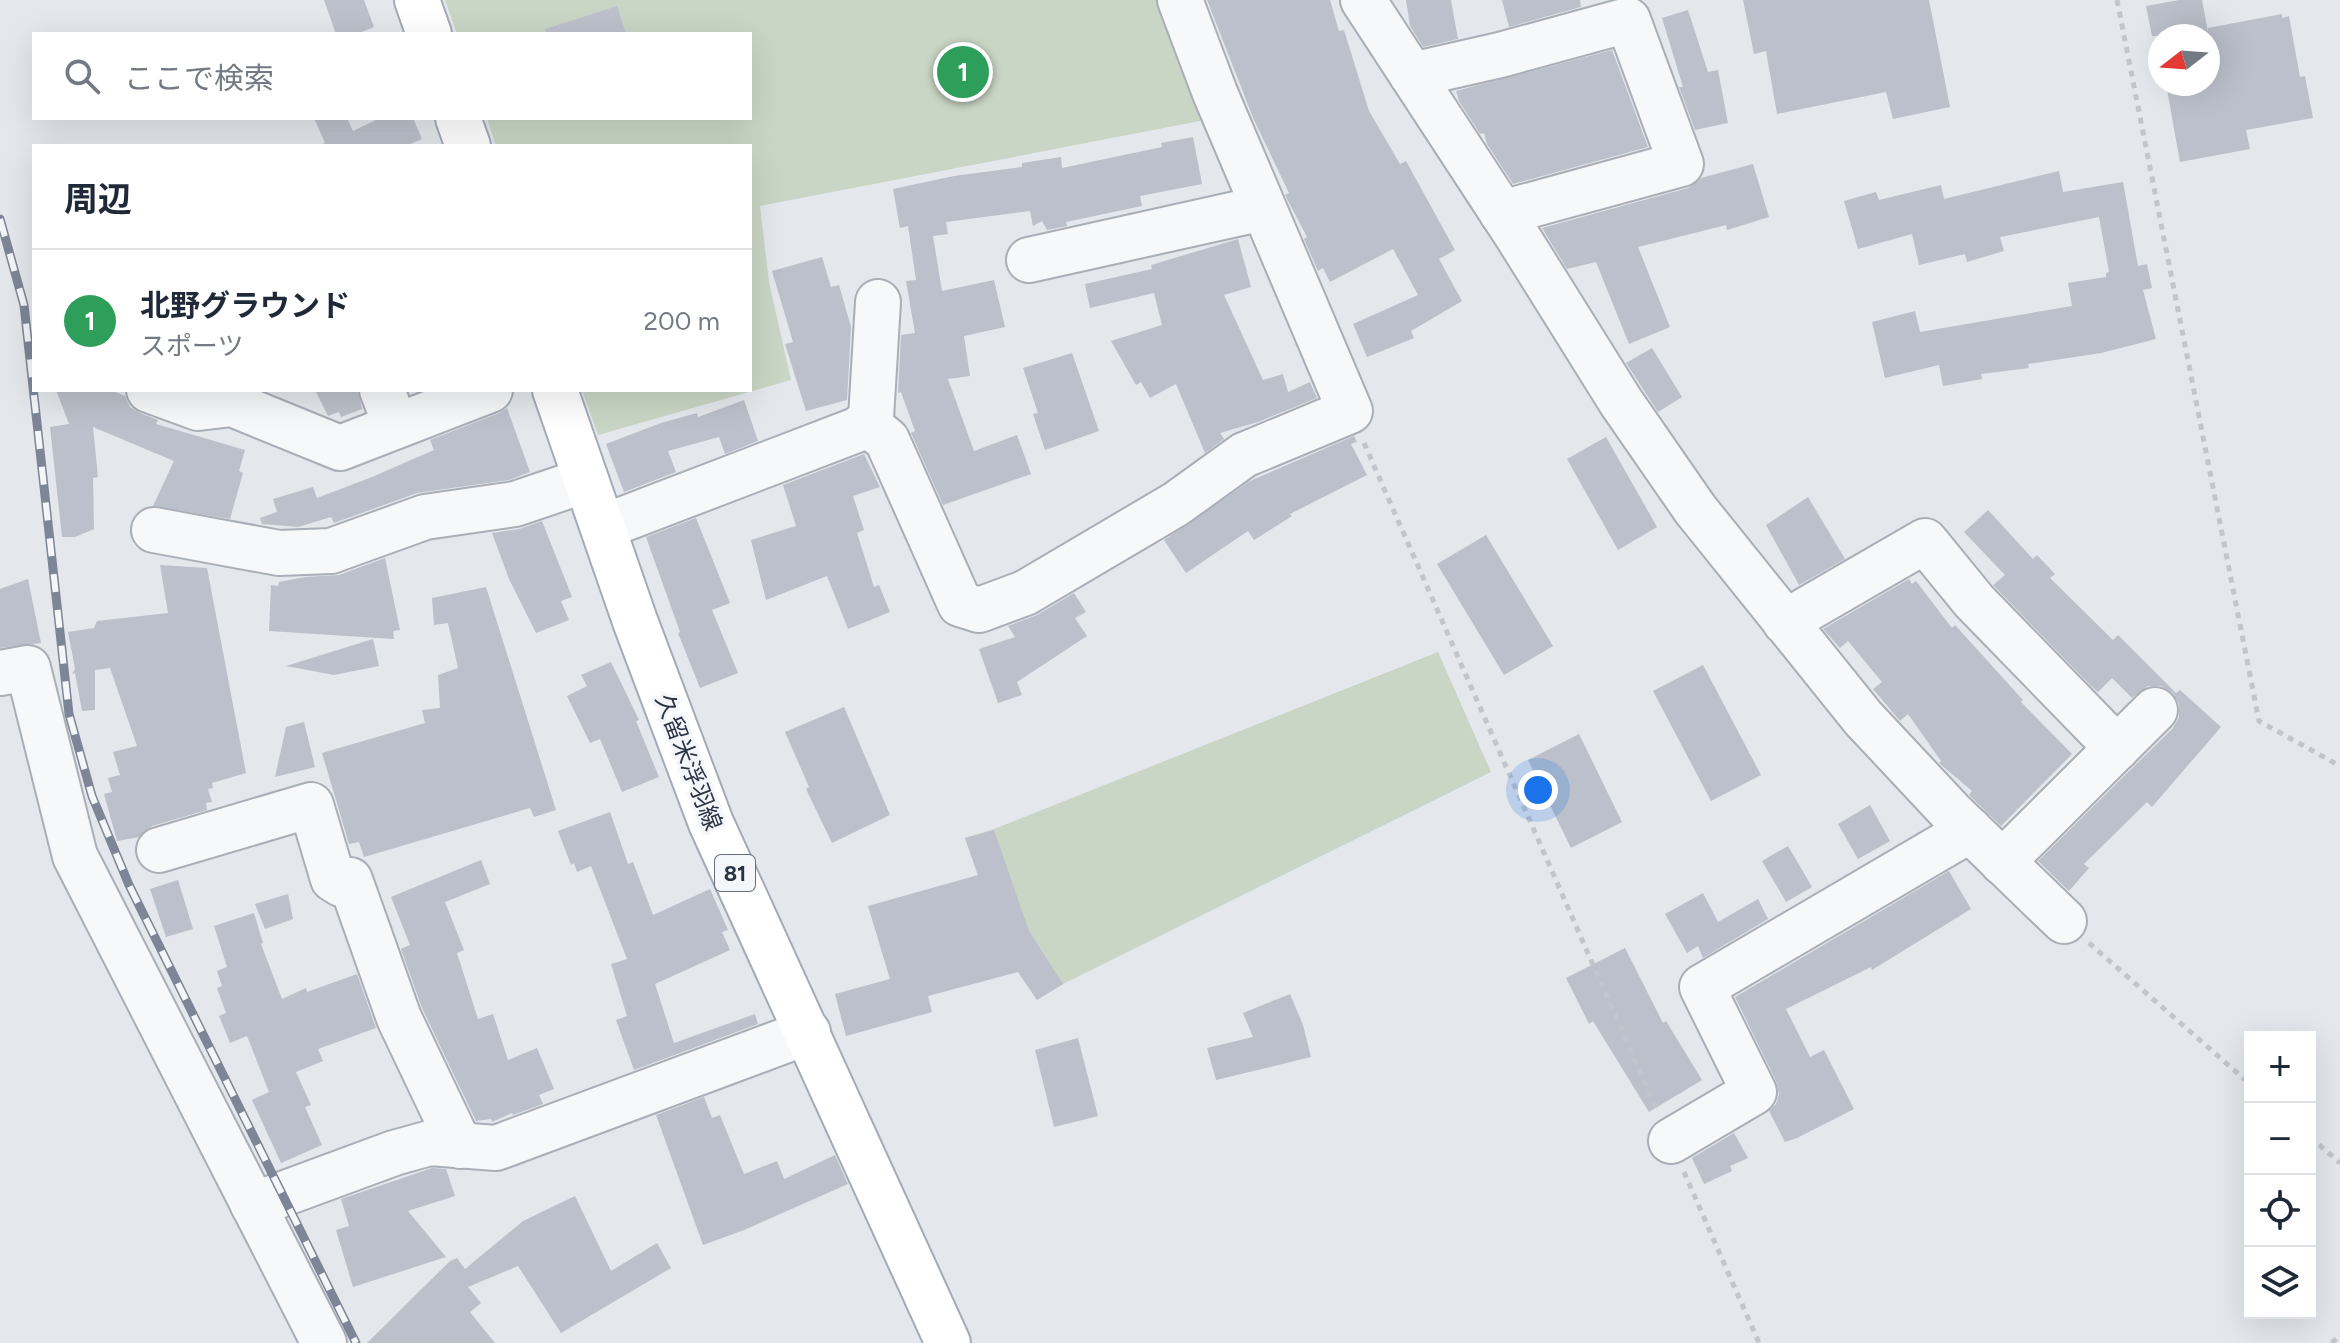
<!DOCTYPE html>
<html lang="ja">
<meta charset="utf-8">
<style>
:root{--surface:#fff;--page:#f6f6f7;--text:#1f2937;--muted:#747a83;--line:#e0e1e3;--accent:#2563eb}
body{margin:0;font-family:Figtree,"Noto Sans JP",sans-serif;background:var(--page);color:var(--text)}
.controls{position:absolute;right:24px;bottom:24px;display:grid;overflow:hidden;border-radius:0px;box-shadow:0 8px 32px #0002}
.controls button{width:72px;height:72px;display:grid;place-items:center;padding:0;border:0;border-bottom:2px solid var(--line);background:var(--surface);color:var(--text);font:40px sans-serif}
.compass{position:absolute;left:2148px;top:24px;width:72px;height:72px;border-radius:50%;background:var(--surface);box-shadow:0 8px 32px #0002;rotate:253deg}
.you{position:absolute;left:1538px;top:790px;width:28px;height:28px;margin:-20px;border:6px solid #fff;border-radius:50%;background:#1a73e8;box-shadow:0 0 0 12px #1a73e833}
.badge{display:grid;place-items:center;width:52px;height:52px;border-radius:50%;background:var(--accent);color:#fff;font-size:26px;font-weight:700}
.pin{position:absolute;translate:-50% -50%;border:4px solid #fff;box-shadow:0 2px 8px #0006}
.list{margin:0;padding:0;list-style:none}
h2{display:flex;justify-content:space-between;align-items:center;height:104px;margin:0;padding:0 32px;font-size:34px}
h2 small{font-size:26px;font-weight:400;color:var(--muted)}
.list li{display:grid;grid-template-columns:52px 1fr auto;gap:24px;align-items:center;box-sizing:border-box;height:144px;padding:0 32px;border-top:2px solid var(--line)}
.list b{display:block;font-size:30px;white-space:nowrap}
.list p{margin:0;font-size:26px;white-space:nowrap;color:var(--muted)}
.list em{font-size:26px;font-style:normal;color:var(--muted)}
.icon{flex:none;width:44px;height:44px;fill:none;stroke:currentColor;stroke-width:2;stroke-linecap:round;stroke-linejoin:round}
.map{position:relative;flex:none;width:2340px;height:1343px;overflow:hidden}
.search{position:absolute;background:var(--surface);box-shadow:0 8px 32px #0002;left:32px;top:32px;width:720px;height:88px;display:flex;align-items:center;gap:20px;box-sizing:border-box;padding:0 28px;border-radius:0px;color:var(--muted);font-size:30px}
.panel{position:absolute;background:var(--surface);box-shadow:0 8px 32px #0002;left:32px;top:144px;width:720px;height:248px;border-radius:0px}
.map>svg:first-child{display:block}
.green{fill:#c9d6c5}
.building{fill:#bbc0ca}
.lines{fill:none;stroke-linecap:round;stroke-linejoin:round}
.minor-casing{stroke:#a9aeb7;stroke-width:48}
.major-casing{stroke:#a3abb8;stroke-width:48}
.path{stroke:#c2c5cb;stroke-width:5;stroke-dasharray:6 6;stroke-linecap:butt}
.minor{stroke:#f7f8fa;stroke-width:44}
.major{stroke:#fff;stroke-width:44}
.rail-casing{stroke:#7d8696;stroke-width:9}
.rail{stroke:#f4f6f9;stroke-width:6;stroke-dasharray:18;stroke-linecap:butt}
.labels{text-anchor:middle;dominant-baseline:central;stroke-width:7;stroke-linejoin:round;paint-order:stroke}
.shield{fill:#f4f6f9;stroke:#676e7b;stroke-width:2}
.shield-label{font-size:22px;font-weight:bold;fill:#2b3445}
.street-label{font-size:24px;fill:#2b3445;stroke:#f4f6f9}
</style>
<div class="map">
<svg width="2340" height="1343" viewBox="0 0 2340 1343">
<rect width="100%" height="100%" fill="#e4e7ec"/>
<g class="green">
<path d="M445,0H1165L1205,120L760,206L769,282L791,380L598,435L582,390H750V146H496L487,118H750V34H457Z"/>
<path d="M1438,652L1491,772L1063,984L1037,1000L1003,949L965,838L994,829Z"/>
</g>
<g class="building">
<path d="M324,0H364L374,27L357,34H336Z"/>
<path d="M1207,0H1330L1339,31L1344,30L1369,111L1400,164L1406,161L1455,250L1439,259L1462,301L1411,331L1414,338L1367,357L1353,324L1418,295L1393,249L1330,282L1323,268L1318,271L1304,239L1307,237L1285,195L1289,193L1254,120Z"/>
<path d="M1406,0H1451L1458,39L1423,47L1410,26Z"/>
<path d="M1502,0H1580L1581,7L1509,27Z"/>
<path d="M1743,0H1929L1950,107L1893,119L1886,92L1777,114L1766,51L1754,54Z"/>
<path d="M2179,0H2202L2208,32V28L2282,14V18L2289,16L2300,77L2305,76L2313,118L2246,130L2250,149L2180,162L2166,84H2208V36H2152L2146,6Z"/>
<path d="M617,6L626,34H546L545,29Z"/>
<path d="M1688,10L1708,72L1718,70L1728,123L1695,130L1679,87H1683L1662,18Z"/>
<path d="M1612,50L1648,147L1513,184L1487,144L1484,133L1480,134L1459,101L1456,91Z"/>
<path d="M314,118H347L353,131L380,118H413L422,139L406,146H319L325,143Z"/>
<path d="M1193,137L1202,184L1140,196L1142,206L1066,222L1067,226L1047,230L1042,221L1033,226L1030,211L946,222L948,234L933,236L942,291L994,280L1005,327L964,336L970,376L948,379L974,451L1017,435L1031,474L943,505L911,433L915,431L901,392L898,393L901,335L915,333L906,281L916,280L908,226L900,228L893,189L954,176L1022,167V163L1061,157L1062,168L1162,147L1161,143Z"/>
<path d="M1753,164L1769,217L1727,230L1726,225L1638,247L1670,327L1629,344L1596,262L1567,269L1542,228L1688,188L1701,178Z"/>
<path d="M2059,171L2063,192L2123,182L2138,266L2147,264L2152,288L2143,290L2156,339L2101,353L2028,364L2029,368L1981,374L1982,379L1943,386L1939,365L1885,378L1872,322L1915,311L1920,332L2072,306L2068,283L2106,277V273L2109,272L2099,217L2000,237L2004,251L1967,262L1965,254L1919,265L1912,234L1858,249L1844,201L1876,192L1879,200L1941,185L1944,199Z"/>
<path d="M1238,239L1251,287L1224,295L1263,380L1283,374L1288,392L1310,382L1317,398L1258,422L1220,433L1224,439L1205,453L1176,384L1150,398L1141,382L1136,385L1111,341L1162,325L1154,293L1090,308L1085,284L1152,269L1151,265Z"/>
<path d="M822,257L831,287L839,285L851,327L847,400L806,411L785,344L793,342L772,271Z"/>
<path d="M1652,348L1682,397L1658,412L1626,363Z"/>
<path d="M1072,353L1099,431L1045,450L1033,414L1038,413L1023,368Z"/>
<path d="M56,390H110L125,396L130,407L140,413L158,420L156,424L245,450L239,471L243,473L230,519L153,506L174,461L93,427L98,477L93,478L94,529L75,537H62L50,427L69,424Z"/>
<path d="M315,390H358L362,409L341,417L339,412L328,416Z"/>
<path d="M744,400L758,441L725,454L719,437L668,451L676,472L624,492L606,444L661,423L697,413L698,417Z"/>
<path d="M507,408L530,472L509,480L417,493L334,523L331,517L298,527L262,524L260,518L277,512L273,499L313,487L317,498L372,477L434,450L430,440L499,413Z"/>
<path d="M1354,436L1357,442L1351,444L1367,475L1290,514L1292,516L1254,540L1248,531L1186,573L1164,540L1250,481Z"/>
<path d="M1606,437L1657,527L1618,550L1567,459Z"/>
<path d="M864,454L880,487L853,496L864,530L857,533L874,587L879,585L890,612L848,629L827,576L766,600L751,540L796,526L783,485Z"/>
<path d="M1808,497L1845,559L1799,585L1766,525Z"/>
<path d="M1988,510L2033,559L2037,555L2055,574L2050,578L2113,640L2118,635L2176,693L2180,690L2221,727L2152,807L2147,802L2084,864L2089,868L2069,891L2038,861L2173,728L2179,717V704L2173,693L2161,686H2148L2132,698L2112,678L2098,692L2091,686L1993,585L2005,575L1964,532Z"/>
<path d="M696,518L730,603L712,610L738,673L700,688L678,633L680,632L646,537Z"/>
<path d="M542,521L572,597L561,601L569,620L536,633L509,579L492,533L519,529Z"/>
<path d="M1486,535L1553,646L1504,675L1437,564Z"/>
<path d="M385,558L400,630L393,631L394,639L269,631L271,585L278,586L279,582L305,577L339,575Z"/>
<path d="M160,565L207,568L246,773L212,783L213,788L208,789L212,802L206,803L207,810L152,826L139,837L117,841L104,794L112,792L108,778L120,775L113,752L137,746L110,668L95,670V710L82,711L75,673L72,674L75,669L68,632L94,628L97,621L168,613Z"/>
<path d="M28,579L41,643L0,648V589Z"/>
<path d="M1909,579L1912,584L1916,581L1952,628L1955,625L2023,700L2021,702L2072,754L2001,826L1969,795L1972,791L1939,763L1941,761L1908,714L1900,721L1873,689L1882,682L1848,641L1840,648L1823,629Z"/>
<path d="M486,587L556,810L534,817L530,808L364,857L359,842L349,844L322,753L425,723L422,710L440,708L438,675L458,668L448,623L434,625L432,598Z"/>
<path d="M1074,593L1086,612L1075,618L1087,636L1017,682L1022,695L998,703L979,649L1015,637L1008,626L1037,615Z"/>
<path d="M373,639L379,666L334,675L286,666Z"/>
<path d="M611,662L639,720L636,721L659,777L622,792L600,739L590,743L567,696L587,686L581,675Z"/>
<path d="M1703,665L1761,775L1711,801L1653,691Z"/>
<path d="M844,707L890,815L832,843L806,789L809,787L785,732Z"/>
<path d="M304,722L315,767L275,777L286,727Z"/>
<path d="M1579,734L1622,822L1571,848L1528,760Z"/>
<path d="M1870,805L1890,841L1858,859L1838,824Z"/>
<path d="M610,812L628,864L633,862L653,915L710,889L728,930L722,932L730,950L655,984L674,1043L755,1014L758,1024L634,1070L616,1020L627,1016L611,964L627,959L591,866L577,872L574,863L571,865L558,831Z"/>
<path d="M994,830L1029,931L1063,984L1037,1000L1018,972L928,996L932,1012L846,1036L835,994L890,979L868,906L978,875L965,838Z"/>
<path d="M1788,846L1812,887L1786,902L1762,861Z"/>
<path d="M481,860L490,884L445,902L464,950L457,953L478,1019L493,1014L508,1060L537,1048L554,1089L539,1095L543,1104L513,1115L512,1113L492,1122L491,1119L476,1121L422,1008L401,949L410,945L391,897Z"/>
<path d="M1949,871L1971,909L1872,970L1871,967L1786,1009L1810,1057L1824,1050L1854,1109L1797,1138L1785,1142L1769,1111L1776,1104L1779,1094L1776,1081L1735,997Z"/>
<path d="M178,880L193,929L166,937L150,889Z"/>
<path d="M1703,893L1718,922L1758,899L1768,919L1703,958L1698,946L1687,953L1665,914Z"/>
<path d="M288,894L293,919L265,929L255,904Z"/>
<path d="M254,913L263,943L261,944L282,999L306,988L307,992L357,974L376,1028L318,1049L323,1061L296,1072L311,1105L305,1107L322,1145L281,1163L252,1100L269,1092L247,1036L230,1043L219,1016L226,1013L217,988L222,986L217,971L227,967L214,926Z"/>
<path d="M1625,948L1663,1023L1666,1021L1702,1080L1649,1112L1593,1021L1589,1024L1566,978Z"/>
<path d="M1290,994L1303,1025L1311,1057L1216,1080L1207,1048L1253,1037L1243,1013Z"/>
<path d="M1078,1038L1098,1116L1054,1127L1035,1050Z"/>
<path d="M704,1097L712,1118L720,1115L744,1174L777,1161L784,1179L835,1155L848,1184L744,1230L703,1245L656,1115Z"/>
<path d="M1734,1133L1748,1158L1730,1166L1732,1171L1704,1184L1692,1158Z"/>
<path d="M432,1168L446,1169L455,1196L408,1211L446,1257L353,1287L336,1230L349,1226L341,1199Z"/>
<path d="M575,1196L611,1271L657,1243L671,1268L561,1333L518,1266L468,1287L481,1303L470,1312L495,1343H367L450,1261L457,1258L465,1269L523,1221Z"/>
</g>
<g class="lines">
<g class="minor-casing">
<g id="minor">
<path d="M1363,0L1516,234L1621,402L1695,509L1863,718L1951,812L2064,921"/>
<path d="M1412,75L1500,55L1628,20L1681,164L1502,213"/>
<path d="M1029,260L1263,208"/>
<path d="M149,390L198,408L232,404L340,448L490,390"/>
<path d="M382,390L396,426"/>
<path d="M866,423L887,440L960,604L979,610L1025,593L1176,504L1244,455L1350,411L1215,93L1180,0"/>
<path d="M603,527L859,429L871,418L878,302"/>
<path d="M154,530L279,553L331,551L425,517L515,504L586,480"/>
<path d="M1785,622L1925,541L1974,601L2117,748"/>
<path d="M0,673L28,668L75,856L324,1343"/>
<path d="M159,850L311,805L333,879L341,884L350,880L399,1018L460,1146"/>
<path d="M2002,862L2155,710"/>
<path d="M1671,1141L1754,1092L1702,987L1970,830"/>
<path d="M253,1205L394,1153L430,1143L496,1148L808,1032"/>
</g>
</g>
<g class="major-casing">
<g id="major">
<path d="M417,0L429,34"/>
<path d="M458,118L468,146"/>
<path d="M555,390L635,621L711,823L948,1343"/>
</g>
</g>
<g class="path">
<path d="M2117,0L2259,721L2340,766"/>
<path d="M1364,443L1656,1108"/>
<path d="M2089,943L2250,1084"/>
<path d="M2310,1137L2340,1163"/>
<path d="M1684,1172L1759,1343"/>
<path d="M2332,1343L2340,1334"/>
</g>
<use href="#minor" class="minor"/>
<use href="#major" class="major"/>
<g class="rail-casing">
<path id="rail" d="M0,219L24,305L69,714L92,796L129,885L356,1343"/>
</g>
<use href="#rail" class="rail"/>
</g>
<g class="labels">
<rect class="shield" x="715" y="855" width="40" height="36" rx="6"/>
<g class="shield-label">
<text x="735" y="873">81</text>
</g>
<g class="street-label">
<text transform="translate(689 762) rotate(69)">久留米浮羽線</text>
</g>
</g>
</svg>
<div class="controls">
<button>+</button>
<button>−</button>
<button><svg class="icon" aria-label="locate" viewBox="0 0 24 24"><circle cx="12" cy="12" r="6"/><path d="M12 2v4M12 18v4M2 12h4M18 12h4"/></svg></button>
<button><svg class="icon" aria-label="layers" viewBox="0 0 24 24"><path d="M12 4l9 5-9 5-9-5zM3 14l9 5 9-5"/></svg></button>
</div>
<svg class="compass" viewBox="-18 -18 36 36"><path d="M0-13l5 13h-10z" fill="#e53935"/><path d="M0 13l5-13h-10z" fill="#747a83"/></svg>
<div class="you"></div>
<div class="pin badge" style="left:963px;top:72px;background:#2e9e5b">1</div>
<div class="search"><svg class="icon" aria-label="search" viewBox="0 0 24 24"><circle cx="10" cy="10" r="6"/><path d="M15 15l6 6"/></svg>ここで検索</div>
<section class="panel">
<h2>周辺<small></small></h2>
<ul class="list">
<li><span class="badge" style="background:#2e9e5b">1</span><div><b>北野グラウンド</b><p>スポーツ</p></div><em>200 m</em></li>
</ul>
</section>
</div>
